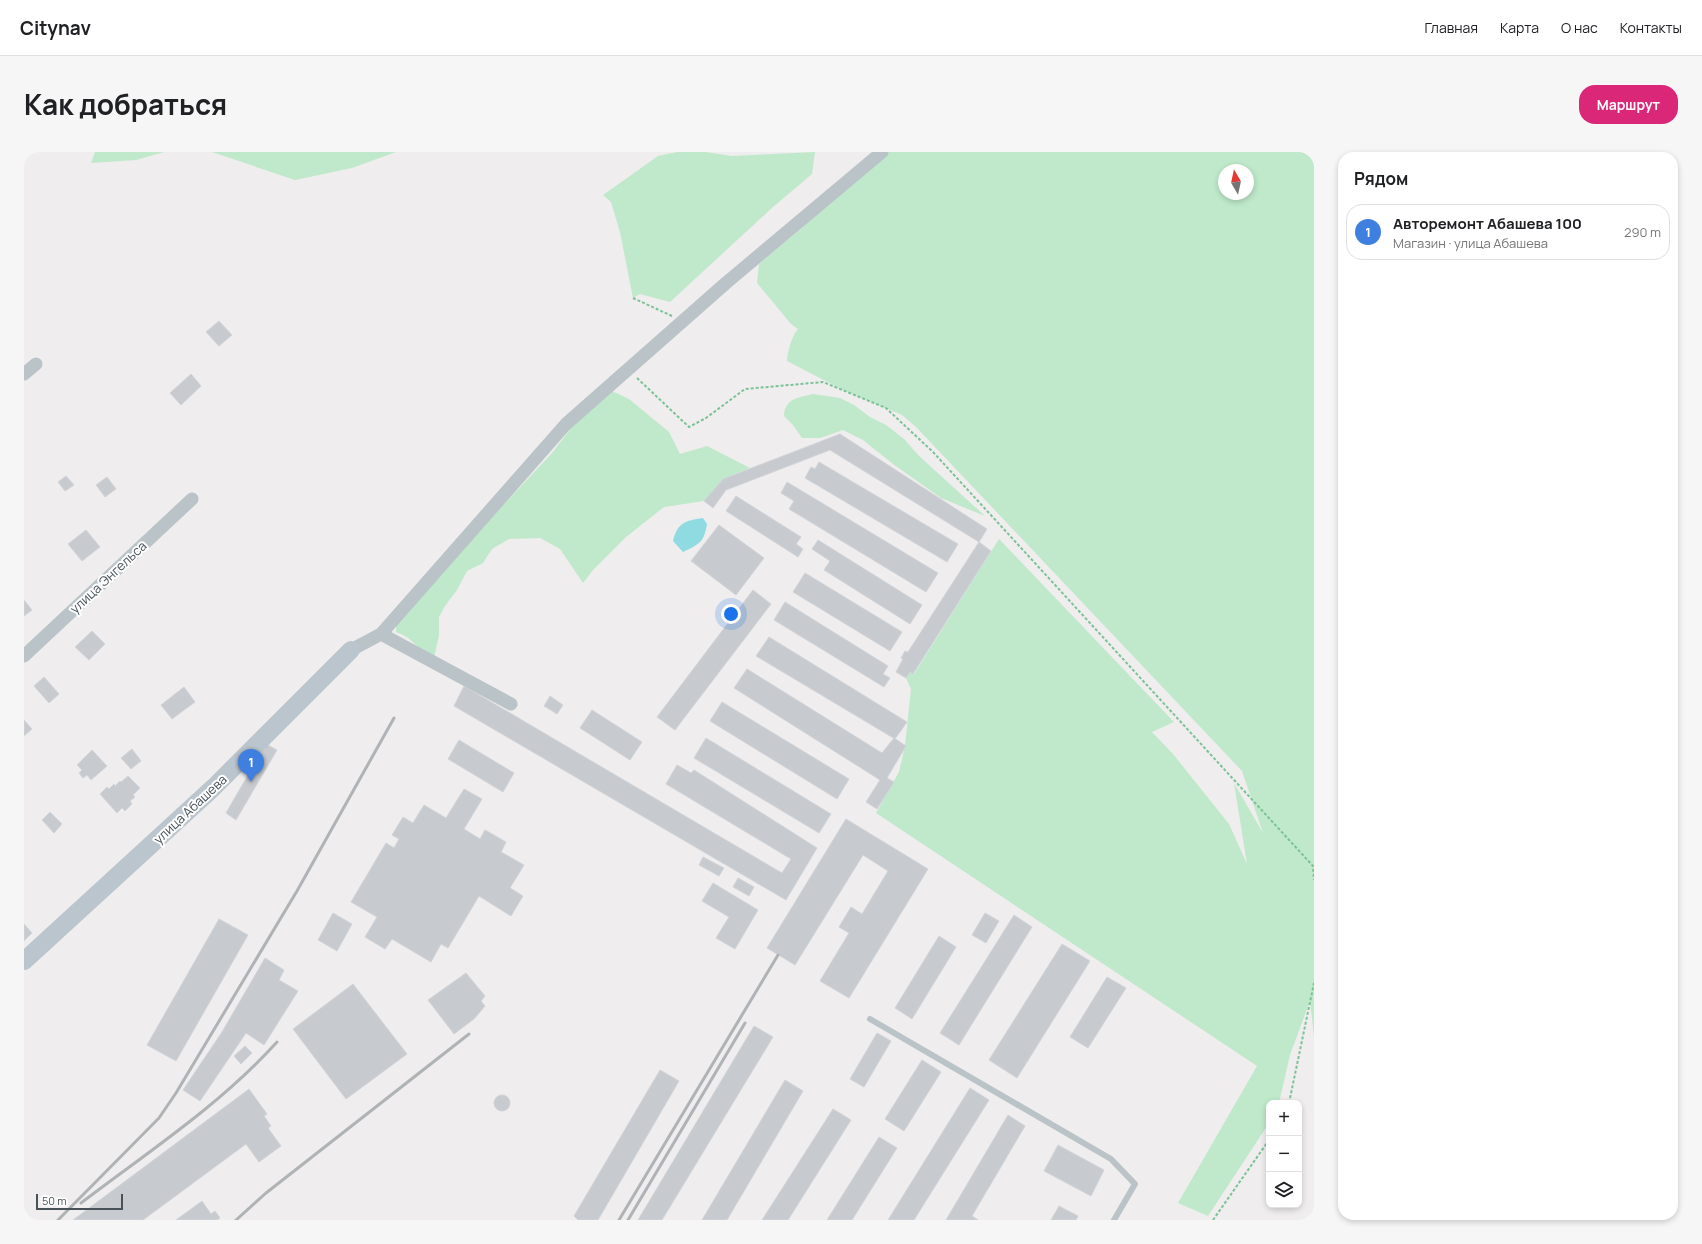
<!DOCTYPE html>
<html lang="ru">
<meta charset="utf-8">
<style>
:root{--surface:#fff;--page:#f6f6f6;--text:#202124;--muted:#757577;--line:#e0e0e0;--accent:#db2777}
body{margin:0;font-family:Manrope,sans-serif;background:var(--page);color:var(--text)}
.controls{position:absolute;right:12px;bottom:12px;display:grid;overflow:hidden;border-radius:8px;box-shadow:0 2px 6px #0003}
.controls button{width:36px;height:36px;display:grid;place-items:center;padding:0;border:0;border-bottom:1px solid var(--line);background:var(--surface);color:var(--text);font:20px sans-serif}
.compass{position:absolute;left:1194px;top:12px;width:36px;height:36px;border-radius:50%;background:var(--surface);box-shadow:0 2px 6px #0003;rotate:351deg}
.scale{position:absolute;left:12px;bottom:10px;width:87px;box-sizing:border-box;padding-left:4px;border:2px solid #475258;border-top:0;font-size:11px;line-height:14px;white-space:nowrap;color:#475258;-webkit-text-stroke:3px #fff;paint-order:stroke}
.you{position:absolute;left:707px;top:462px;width:14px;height:14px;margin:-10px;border:3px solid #fff;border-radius:50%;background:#1a73e8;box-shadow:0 0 0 6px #1a73e833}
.badge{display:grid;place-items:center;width:26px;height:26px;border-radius:50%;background:var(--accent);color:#fff;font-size:13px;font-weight:700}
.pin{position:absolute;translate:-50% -33px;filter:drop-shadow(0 1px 2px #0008)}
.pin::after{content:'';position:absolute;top:21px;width:14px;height:12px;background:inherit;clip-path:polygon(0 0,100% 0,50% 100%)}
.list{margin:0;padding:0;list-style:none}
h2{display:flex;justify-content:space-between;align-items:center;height:52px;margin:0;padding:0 16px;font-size:17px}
h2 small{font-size:13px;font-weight:400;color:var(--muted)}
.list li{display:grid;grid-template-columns:26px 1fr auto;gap:12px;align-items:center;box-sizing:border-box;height:56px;margin:0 8px 8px;padding:0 8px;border:1px solid var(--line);border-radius:16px}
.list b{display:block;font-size:15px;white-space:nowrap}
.list p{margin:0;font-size:13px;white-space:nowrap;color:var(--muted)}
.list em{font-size:13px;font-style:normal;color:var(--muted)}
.icon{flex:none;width:22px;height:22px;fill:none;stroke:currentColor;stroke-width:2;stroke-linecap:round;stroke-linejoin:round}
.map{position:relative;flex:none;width:1290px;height:1068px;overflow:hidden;border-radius:16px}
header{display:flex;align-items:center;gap:24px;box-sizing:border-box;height:56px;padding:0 20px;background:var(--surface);border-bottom:1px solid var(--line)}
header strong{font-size:19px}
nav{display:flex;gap:22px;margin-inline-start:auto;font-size:14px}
.intro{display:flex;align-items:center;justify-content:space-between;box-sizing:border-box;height:96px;padding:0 24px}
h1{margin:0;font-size:28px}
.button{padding:10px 18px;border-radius:16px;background:var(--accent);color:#fff;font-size:14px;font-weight:700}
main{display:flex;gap:24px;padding:0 24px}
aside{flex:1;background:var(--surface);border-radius:16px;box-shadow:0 2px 6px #0003}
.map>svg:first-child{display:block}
.green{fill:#bfe9ca;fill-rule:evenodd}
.water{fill:#90dae2}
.building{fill:#c7cacf;stroke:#d1d4d8}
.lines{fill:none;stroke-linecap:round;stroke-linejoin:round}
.path{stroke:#7ac397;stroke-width:2;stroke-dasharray:3 2;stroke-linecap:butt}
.lane{stroke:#b9c3c8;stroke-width:6}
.street{stroke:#b9c3c8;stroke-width:13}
.secondary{stroke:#bac5cd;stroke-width:18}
.rail{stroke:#afb3b6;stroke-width:3}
.labels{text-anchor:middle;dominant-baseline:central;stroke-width:4;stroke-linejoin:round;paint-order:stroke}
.street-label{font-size:13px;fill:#475258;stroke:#fff}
</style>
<header>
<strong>Citynav</strong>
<nav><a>Главная</a><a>Карта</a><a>О нас</a><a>Контакты</a></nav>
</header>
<div class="intro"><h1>Как добраться</h1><a class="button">Маршрут</a></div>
<main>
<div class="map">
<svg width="1290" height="1068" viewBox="0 0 1290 1068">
<rect width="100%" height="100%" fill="#efeded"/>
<g class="green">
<path d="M71,0H140L112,8L67,11Z"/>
<path d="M188,0H372L328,16L271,28Z"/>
<path d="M653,0H682L707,4L791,0L788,22L749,55L646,150L616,142L609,146L596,80L587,50L579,43L634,4Z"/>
<path d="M858,0H1290V884L1286,849L1266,903L1255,951H1245V971L1184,1064L1154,1051L1233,914L852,661L875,620L881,594L887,537L882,526L886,520L890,522L975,387L1150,570L1128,580L1149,602L1205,672L1223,712L1210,631L1239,681L1218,619L892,275L878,263L817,237L763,209C764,199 767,185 774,177L767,172L733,131L735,112L780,74L815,36ZM1200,18H1224V42H1200Z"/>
<path d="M588,239L605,247L645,280L656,302L683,294L726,316L699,327L680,349L640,355L602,385L569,418L559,431L536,397L516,386L485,387L468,397L459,411L443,419L433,438L421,454L415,465V483L410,506C394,499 390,486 372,480V472L469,364L528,301L551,271Z"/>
<path d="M789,242L816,246L830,253L846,265L862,273L880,287L895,304L961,364L917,346L869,312L839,288L819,278L796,286H778L769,273L760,264C761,246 774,246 789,242Z"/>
</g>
<path class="water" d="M679,366L683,372C680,390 676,392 659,400L649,389C654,370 661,369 679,366Z"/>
<g class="building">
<path d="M195,169L208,183L195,194L182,180Z"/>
<path d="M167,222L177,234L157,253L146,241Z"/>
<path d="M816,282L963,377L955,390L806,298L702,338L689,356L680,349L699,327Z"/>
<path d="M795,310L934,392L923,410L781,326L787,315L791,317Z"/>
<path d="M42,324L50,333L41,339L34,330Z"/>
<path d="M83,325L92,337L81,345L72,333Z"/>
<path d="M763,330L914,421L902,440L765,357L770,349L757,341Z"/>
<path d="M712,344L777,385L772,392L779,397L774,405L702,359Z"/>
<path d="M695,373L740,406L712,443L667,409Z"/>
<path d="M62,378L76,395L58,409L44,392Z"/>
<path d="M794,388L898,453L886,472L800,418L806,409L788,397Z"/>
<path d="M955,390L967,399L889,522L886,520L882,526L872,520L879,507L877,506L881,499L884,500Z"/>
<path d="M781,421L878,480L866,499L769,440Z"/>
<path d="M729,438L747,452L651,578L633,565Z"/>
<path d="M0,448L8,458L0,464Z"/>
<path d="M761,450L864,514L859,522L866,526L860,535L750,468Z"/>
<path d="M68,479L81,492L65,508L51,495Z"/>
<path d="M745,485L883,570L871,587L732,504Z"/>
<path d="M723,517L858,601L870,586L882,594L863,626L870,630L853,657L842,650L856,628L710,536Z"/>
<path d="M20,525L35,542L25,551L10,534Z"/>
<path d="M440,534L758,721L767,707L642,632L653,613L667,621L670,618L793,696L762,748L430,554Z"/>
<path d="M160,535L171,550L148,567L137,553Z"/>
<path d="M526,544L539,553L533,562L520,554Z"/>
<path d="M698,550L825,627L813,647L686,569Z"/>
<path d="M568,558L618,590L606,608L556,576Z"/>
<path d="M0,568L8,577L0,584Z"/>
<path d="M682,586L807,662L795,681L670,606Z"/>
<path d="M435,588L490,621L479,640L424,607Z"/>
<path d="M242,592L253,598L212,668L202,661Z"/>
<path d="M108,597L117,609L107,617L97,606Z"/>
<path d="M68,598L83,614L67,628L63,623L59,626L55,621L58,618L53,613Z"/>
<path d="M104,624L116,636L109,643L111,645L106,649L108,652L101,659L98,656L93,661L76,642L83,635L85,637L90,632L91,634L96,629L97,630Z"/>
<path d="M440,637L458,647L440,677L456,687L461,678L482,690L477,700L500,713L486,736L499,744L487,764L455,744L424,796L417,792L407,810L368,787L361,797L341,785L353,765L327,750L362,691L370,696L375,687L368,683L379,665L389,671L400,653L422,666Z"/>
<path d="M26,660L38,672L30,681L18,668Z"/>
<path d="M822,667L904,717L825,846L796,829L825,781L815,775L827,755L838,762L864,719L839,703L771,813L743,796Z"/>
<path d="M679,705L700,716L695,724L675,713Z"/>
<path d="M714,726L730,735L725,744L709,735Z"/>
<path d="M689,731L734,758L711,797L692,786L705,765L678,749Z"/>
<path d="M309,761L328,772L313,799L294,788Z"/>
<path d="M961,761L975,769L962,791L948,783Z"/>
<path d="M990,763L1008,775L935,893L916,881Z"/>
<path d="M195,767L224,783L152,909L123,893Z"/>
<path d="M0,772L8,781L0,789Z"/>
<path d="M915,784L932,795L888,867L871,856Z"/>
<path d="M1038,792L1066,809L993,926L965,908Z"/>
<path d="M241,806L260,818L255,828L274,839L240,893L222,881L176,949L159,938L198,880Z"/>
<path d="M442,821L461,844L457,849L461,854L450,867L430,882L404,848Z"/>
<path d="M1083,825L1102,836L1064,896L1046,885Z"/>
<path d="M329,832L383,902L322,947L269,877Z"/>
<path d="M730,874L749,885L638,1068H614Z"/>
<path d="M853,881L867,889L840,935L826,927Z"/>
<path d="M221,894L228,901L217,912L210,904Z"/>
<path d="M898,908L917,920L880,979L861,967Z"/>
<path d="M636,918L655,929L574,1068H554L550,1064Z"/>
<path d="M761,928L779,939L703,1068H678Z"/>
<path d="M946,936L965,948L890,1068H864Z"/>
<path d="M225,937L243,962L240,964L247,974L244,976L257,994L235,1010L222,992L119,1068H49Z"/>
<circle cx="478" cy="951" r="8"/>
<path d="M809,957L827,968L764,1068H738Z"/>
<path d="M984,963L1001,974L948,1064L954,1068H922Z"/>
<path d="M855,985L873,996L828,1068H803Z"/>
<path d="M1034,993L1080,1018L1067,1044L1020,1019Z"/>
<path d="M178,1049L187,1062L191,1059L196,1066L193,1068H152Z"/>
<path d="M1035,1054L1054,1064L1052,1068H1027Z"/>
</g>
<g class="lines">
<g class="path">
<path d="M609,146L648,164"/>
<path d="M613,226L665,275L682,266L721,237L799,230L862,256L909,300L1289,714L1290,728"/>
<path d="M1265,951L1290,831"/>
<path d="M1189,1068L1245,988"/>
</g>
<path class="lane" d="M846,867L1087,1007L1111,1032L1090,1068"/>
<g class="street">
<path d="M0,222L12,212"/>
<path d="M357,482L487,552"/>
<path d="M327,498L357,482L542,272L702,131L858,0"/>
<path d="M0,504L168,347"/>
</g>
<path class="secondary" d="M0,809L190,635L327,498"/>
<g class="rail">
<path d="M57,1051C124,1000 196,953 253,890"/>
<path d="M34,1068L135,966L152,941L273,739L370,566"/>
<path d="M212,1068L242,1041L445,882"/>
<path d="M595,1068L754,803"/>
<path d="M604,1068L721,871"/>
</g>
</g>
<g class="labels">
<g class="street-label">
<text transform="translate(84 425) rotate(-43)">улица Энгельса</text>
<text transform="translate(166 657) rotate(-43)">улица Абашева</text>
</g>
</g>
</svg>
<div class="controls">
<button>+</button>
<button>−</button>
<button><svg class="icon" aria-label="layers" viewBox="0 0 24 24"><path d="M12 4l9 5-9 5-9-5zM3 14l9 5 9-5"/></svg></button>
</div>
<svg class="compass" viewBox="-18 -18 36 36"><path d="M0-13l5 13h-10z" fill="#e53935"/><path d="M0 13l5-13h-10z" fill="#757577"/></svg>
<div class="scale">50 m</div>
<div class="you"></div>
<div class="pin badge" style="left:227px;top:630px;background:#3f7fe0">1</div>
</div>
<aside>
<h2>Рядом<small></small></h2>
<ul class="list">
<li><span class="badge" style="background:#3f7fe0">1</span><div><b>Авторемонт Абашева 100</b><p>Магазин · улица Абашева</p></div><em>290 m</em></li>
</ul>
</aside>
</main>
